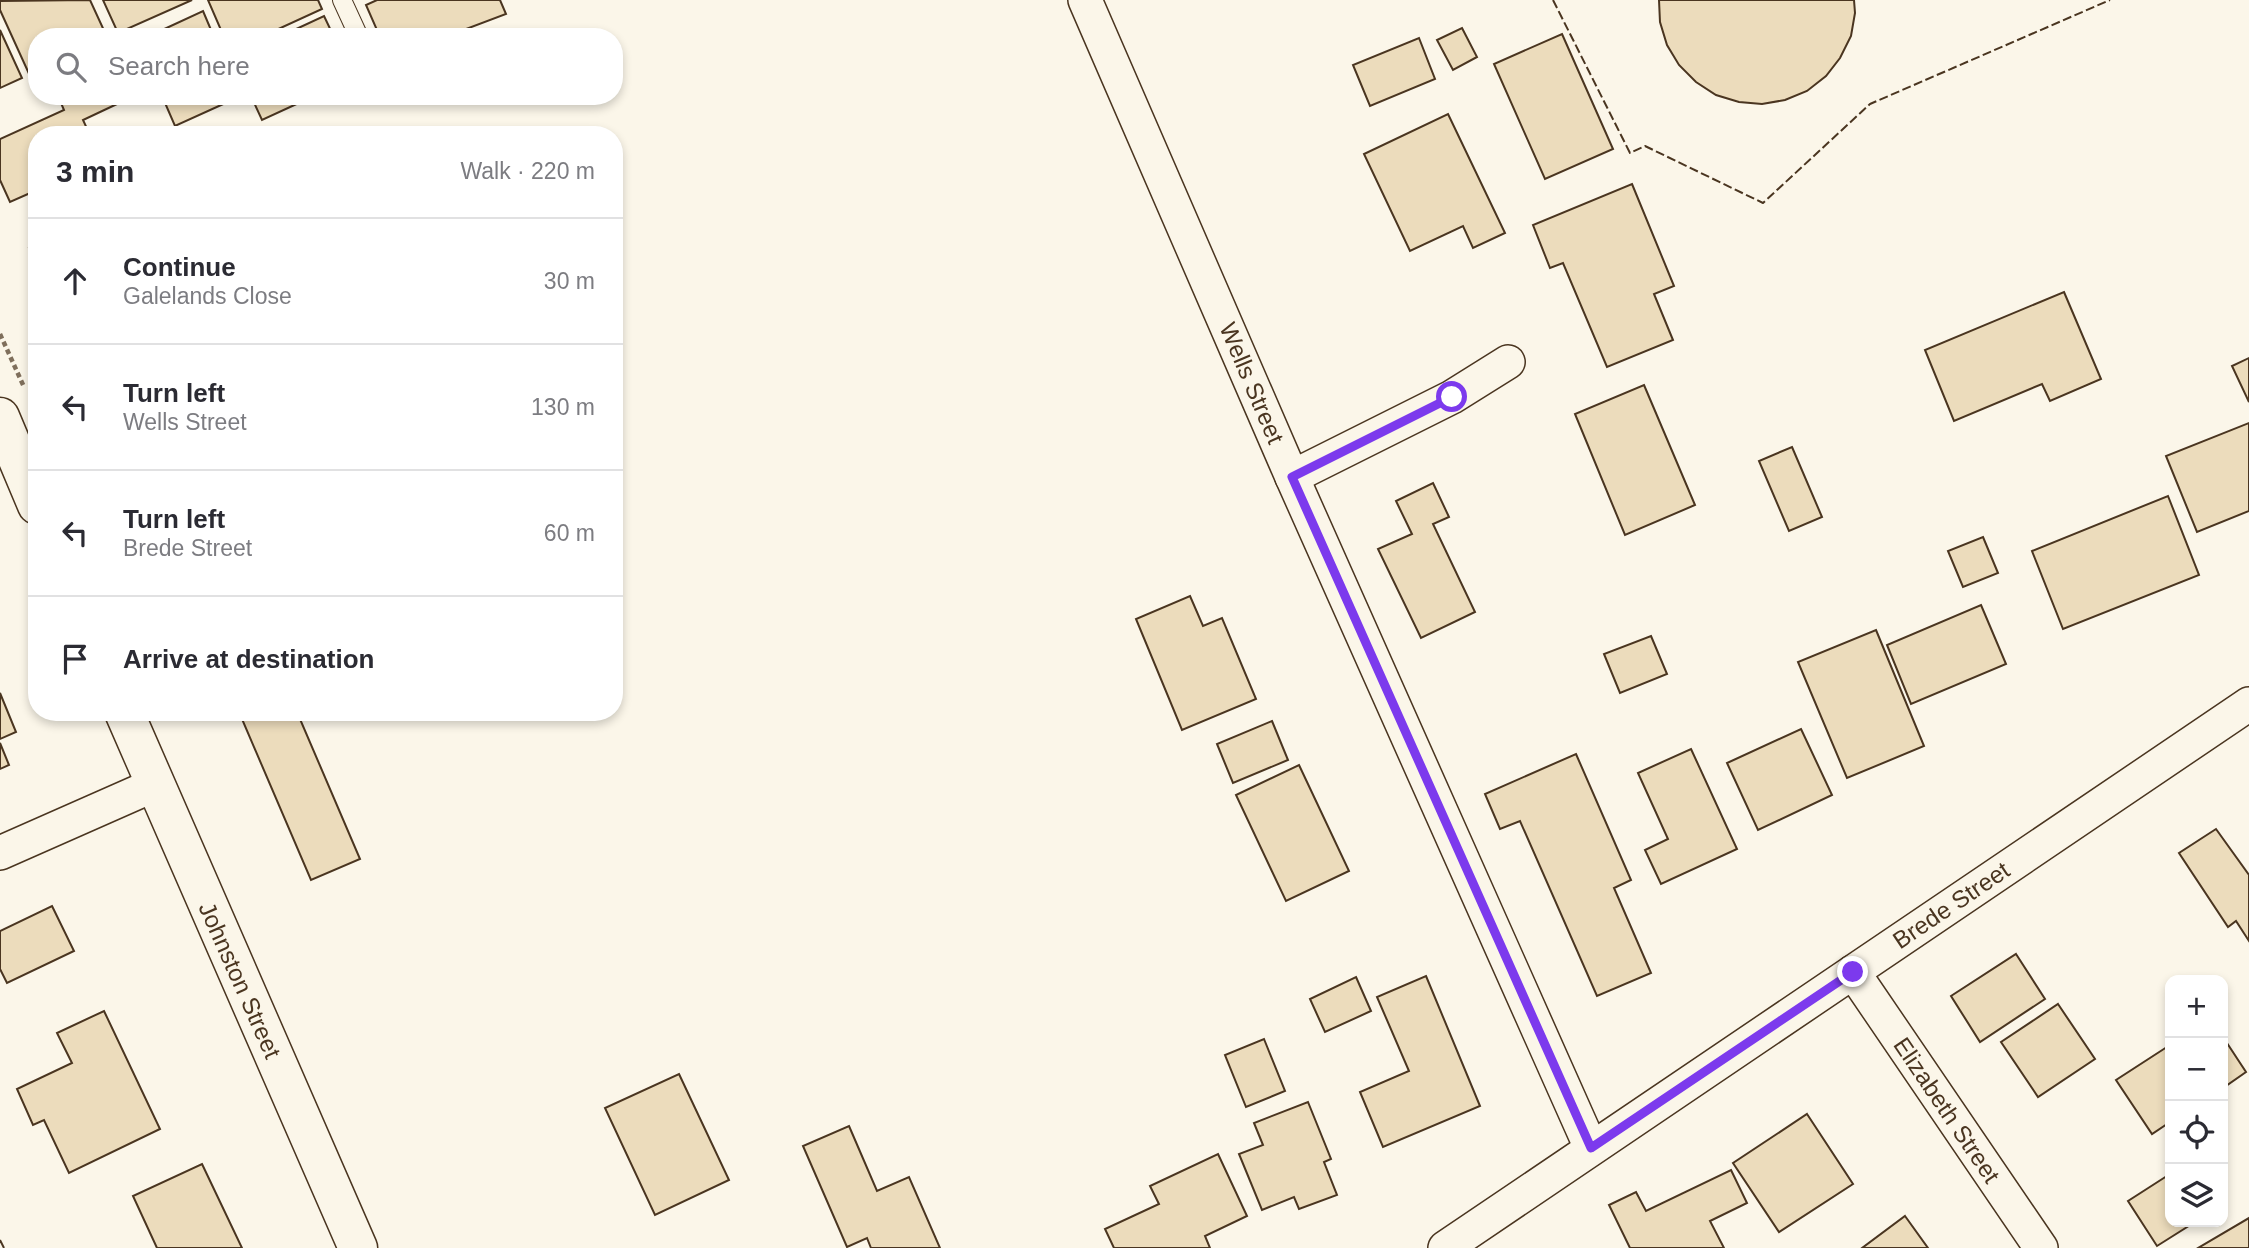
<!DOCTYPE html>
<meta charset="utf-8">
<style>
:root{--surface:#fff;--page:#f7f7f7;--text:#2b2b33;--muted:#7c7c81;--line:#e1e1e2}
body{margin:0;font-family:Helvetica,sans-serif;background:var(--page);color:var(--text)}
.controls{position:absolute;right:21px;bottom:21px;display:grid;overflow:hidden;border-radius:14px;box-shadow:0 4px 10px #0003}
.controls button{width:63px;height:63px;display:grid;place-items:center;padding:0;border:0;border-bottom:2px solid var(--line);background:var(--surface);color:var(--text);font:35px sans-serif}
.stop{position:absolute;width:21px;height:21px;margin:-16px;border:5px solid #7c3aed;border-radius:50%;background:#fff}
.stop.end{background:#7c3aed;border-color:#fff;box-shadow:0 2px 7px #0008}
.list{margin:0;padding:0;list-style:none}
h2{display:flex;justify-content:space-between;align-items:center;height:91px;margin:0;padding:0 28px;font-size:30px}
h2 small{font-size:23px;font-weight:400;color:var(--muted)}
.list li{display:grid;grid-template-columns:46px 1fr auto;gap:21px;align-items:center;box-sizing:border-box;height:126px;padding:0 28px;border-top:2px solid var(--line)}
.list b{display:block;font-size:26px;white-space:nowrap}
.list p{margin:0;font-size:23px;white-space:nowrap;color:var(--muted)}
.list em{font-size:23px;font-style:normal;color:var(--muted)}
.icon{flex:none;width:38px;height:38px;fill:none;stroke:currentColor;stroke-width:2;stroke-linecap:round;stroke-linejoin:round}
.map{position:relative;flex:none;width:2249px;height:1248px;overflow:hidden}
.search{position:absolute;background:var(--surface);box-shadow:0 4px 10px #0003;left:28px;top:28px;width:595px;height:77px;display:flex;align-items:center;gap:18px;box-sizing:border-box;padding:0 24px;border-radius:28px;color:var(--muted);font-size:26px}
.panel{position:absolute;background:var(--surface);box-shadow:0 4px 10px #0003;left:28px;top:126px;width:595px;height:595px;border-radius:28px}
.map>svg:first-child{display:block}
.building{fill:#ecdcbc;stroke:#4a3520;stroke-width:2}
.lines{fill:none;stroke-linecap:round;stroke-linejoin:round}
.service-casing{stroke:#4a3520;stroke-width:20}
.minor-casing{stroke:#4a3520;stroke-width:36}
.secondary-casing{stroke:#4a3520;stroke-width:41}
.path{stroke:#7f6f5c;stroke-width:4.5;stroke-dasharray:5 3.5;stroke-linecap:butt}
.service{stroke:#fbf6e9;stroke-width:18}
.minor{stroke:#fbf6e9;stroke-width:33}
.secondary{stroke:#fbf6e9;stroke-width:38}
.fence{stroke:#4a3520;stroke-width:2;stroke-dasharray:9 3.5;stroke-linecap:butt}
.route{stroke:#7c3aed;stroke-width:9}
.labels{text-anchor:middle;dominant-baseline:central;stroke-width:5;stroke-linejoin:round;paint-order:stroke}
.street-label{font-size:24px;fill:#4a3520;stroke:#fbf6e9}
</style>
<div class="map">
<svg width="2249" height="1248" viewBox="0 0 2249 1248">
<rect width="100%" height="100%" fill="#fbf6e9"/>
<g class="building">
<path d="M90,0L107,37H37V73L30,76L0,10V1Z"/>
<path d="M103,0H192L118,33Z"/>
<path d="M208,0H318L322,9L261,37H224Z"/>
<path d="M377,0H500L506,14L445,37H387L386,34L380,37L366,5Z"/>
<path d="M1659,0H1854L1855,13L1851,36L1840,58L1826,76L1807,91L1785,100L1762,104L1739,102L1716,95L1696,82L1679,65L1667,45L1660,22Z"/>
<path d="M203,11L214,37H147Z"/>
<path d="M324,16L334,37H279Z"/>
<path d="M1462,28L1477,57L1453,70L1437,40Z"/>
<path d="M0,30L22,78L0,88Z"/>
<path d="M1562,34L1613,149L1545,179L1494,64Z"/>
<path d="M1419,38L1435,79L1370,106L1353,65Z"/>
<path d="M58,96H134L83,120L90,135H37V190L10,202L0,180V139L64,110Z"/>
<path d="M162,96H241L175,126Z"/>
<path d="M251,96H314L262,120Z"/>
<path d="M1448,114L1505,233L1473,248L1463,226L1410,251L1364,154Z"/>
<path d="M1632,184L1674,286L1654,294L1673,340L1607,367L1563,263L1550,268L1533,225Z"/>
<path d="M37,244V265L29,248Z"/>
<path d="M2064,292L2101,379L2050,401L2042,384L1954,421L1925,350Z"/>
<path d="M2249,358V402L2232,366Z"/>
<path d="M1644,385L1695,505L1625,535L1575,414Z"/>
<path d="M2249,423V511L2197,532L2166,456Z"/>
<path d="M1792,447L1822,517L1789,531L1759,461Z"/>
<path d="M1433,483L1449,517L1433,524L1475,612L1421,638L1378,549L1412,534L1396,501Z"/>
<path d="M2168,496L2199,575L2063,629L2032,551Z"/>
<path d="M1983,537L1998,573L1963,587L1948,551Z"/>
<path d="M1190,596L1203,626L1222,618L1256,699L1182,730L1136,619Z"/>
<path d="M1981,605L2006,664L1911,704L1887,645Z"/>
<path d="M1876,630L1924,746L1847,778L1798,662Z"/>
<path d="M1651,636L1667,674L1620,693L1604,654Z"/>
<path d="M0,693L16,732L0,739Z"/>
<path d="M239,712H297L360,859L311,880Z"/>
<path d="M1272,721L1288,760L1233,783L1217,744Z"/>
<path d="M1801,729L1832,795L1758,830L1727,763Z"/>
<path d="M0,743L9,765L0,769Z"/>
<path d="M1691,749L1737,849L1661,884L1645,850L1668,839L1638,773Z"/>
<path d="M1576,754L1631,880L1614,888L1651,973L1597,996L1520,821L1500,829L1485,794Z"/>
<path d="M1299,765L1349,871L1286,901L1236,795Z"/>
<path d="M2216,829L2249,875V941L2236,921L2228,927L2179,853Z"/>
<path d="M52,906L74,951L7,983L0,969V931Z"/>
<path d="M2016,954L2045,999L1980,1042L1951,996Z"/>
<path d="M1426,976L1480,1106L1383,1147L1360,1092L1409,1071L1377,997Z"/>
<path d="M1356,977L1371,1011L1325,1032L1310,999Z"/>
<path d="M2058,1004L2095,1059L2038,1097L2001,1042Z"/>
<path d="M104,1011L160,1129L69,1173L44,1120L33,1125L17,1089L72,1063L57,1033Z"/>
<path d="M2223,1037L2246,1072L2223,1088Z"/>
<path d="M1264,1039L1285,1091L1246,1107L1225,1055Z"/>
<path d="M2170,1045V1122L2152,1134L2116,1080Z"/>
<path d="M679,1074L729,1180L655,1215L605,1108Z"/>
<path d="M1308,1102L1331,1159L1324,1162L1337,1195L1299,1209L1294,1197L1262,1210L1239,1154L1263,1145L1254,1123Z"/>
<path d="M1807,1114L1853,1184L1779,1232L1733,1163Z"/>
<path d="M849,1126L877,1191L909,1177L940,1248H871L867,1238L847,1247L803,1146Z"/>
<path d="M1218,1154L1247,1216L1205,1236L1210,1248H1114L1105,1229L1159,1204L1150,1186Z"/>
<path d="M202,1164L242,1248H157L133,1196Z"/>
<path d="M1731,1170L1747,1203L1710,1221L1724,1248H1630L1609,1205L1636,1192L1646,1211Z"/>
<path d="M2170,1174V1222H2195L2157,1246L2128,1201Z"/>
<path d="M1905,1216L1928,1248H1862Z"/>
<path d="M2249,1218V1248H2198Z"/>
</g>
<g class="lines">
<g class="service-casing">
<path id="service" d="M342,0L359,37"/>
</g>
<g class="minor-casing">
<g id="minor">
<path d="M1085,0L1292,477L1591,1148"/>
<path d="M1292,477L1452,397L1508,362"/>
<path d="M0,853L154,785"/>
<path d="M1853,972L2041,1248"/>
<path d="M1445,1248L2249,704"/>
</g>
</g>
<g class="secondary-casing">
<g id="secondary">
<path d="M0,417L37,505"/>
<path d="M124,712L358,1248"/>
</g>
</g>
<path class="path" d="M0,334L24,387"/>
<use href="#service" class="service"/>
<use href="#minor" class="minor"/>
<use href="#secondary" class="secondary"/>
<g class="fence">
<path d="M1553,0L1630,153L1645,146L1763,203L1870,104L2110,0"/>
<path d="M0,1240L4,1248"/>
</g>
</g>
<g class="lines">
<path class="route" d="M1452,397L1292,477L1591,1148L1853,972"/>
</g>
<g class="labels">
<g class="street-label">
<text transform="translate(1252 383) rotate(67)">Wells Street</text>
<text transform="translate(1951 905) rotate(-34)">Brede Street</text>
<text transform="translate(240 980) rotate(66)">Johnston Street</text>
<text transform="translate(1947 1110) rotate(56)">Elizabeth Street</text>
</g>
</g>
</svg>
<div class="controls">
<button>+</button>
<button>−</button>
<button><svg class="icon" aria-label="locate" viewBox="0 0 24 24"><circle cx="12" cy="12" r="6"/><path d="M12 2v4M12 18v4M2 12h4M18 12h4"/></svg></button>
<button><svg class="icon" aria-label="layers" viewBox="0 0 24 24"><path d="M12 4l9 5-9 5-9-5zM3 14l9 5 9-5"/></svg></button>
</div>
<div class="stop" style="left:1452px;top:397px"></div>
<div class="stop end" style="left:1853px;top:972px"></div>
<div class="search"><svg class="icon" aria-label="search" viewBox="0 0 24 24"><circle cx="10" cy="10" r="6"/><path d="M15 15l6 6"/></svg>Search here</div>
<section class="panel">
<h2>3 min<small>Walk · 220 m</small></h2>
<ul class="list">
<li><svg class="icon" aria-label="ahead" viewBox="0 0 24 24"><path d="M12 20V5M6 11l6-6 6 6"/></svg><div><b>Continue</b><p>Galelands Close</p></div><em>30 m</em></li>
<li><svg class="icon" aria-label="left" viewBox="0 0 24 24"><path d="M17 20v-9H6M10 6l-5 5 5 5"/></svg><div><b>Turn left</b><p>Wells Street</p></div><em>130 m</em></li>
<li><svg class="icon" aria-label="left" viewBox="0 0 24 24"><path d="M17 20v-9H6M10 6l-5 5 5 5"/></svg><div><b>Turn left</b><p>Brede Street</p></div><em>60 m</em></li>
<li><svg class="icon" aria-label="arrive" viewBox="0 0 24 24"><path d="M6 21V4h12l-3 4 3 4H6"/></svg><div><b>Arrive at destination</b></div></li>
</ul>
</section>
</div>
